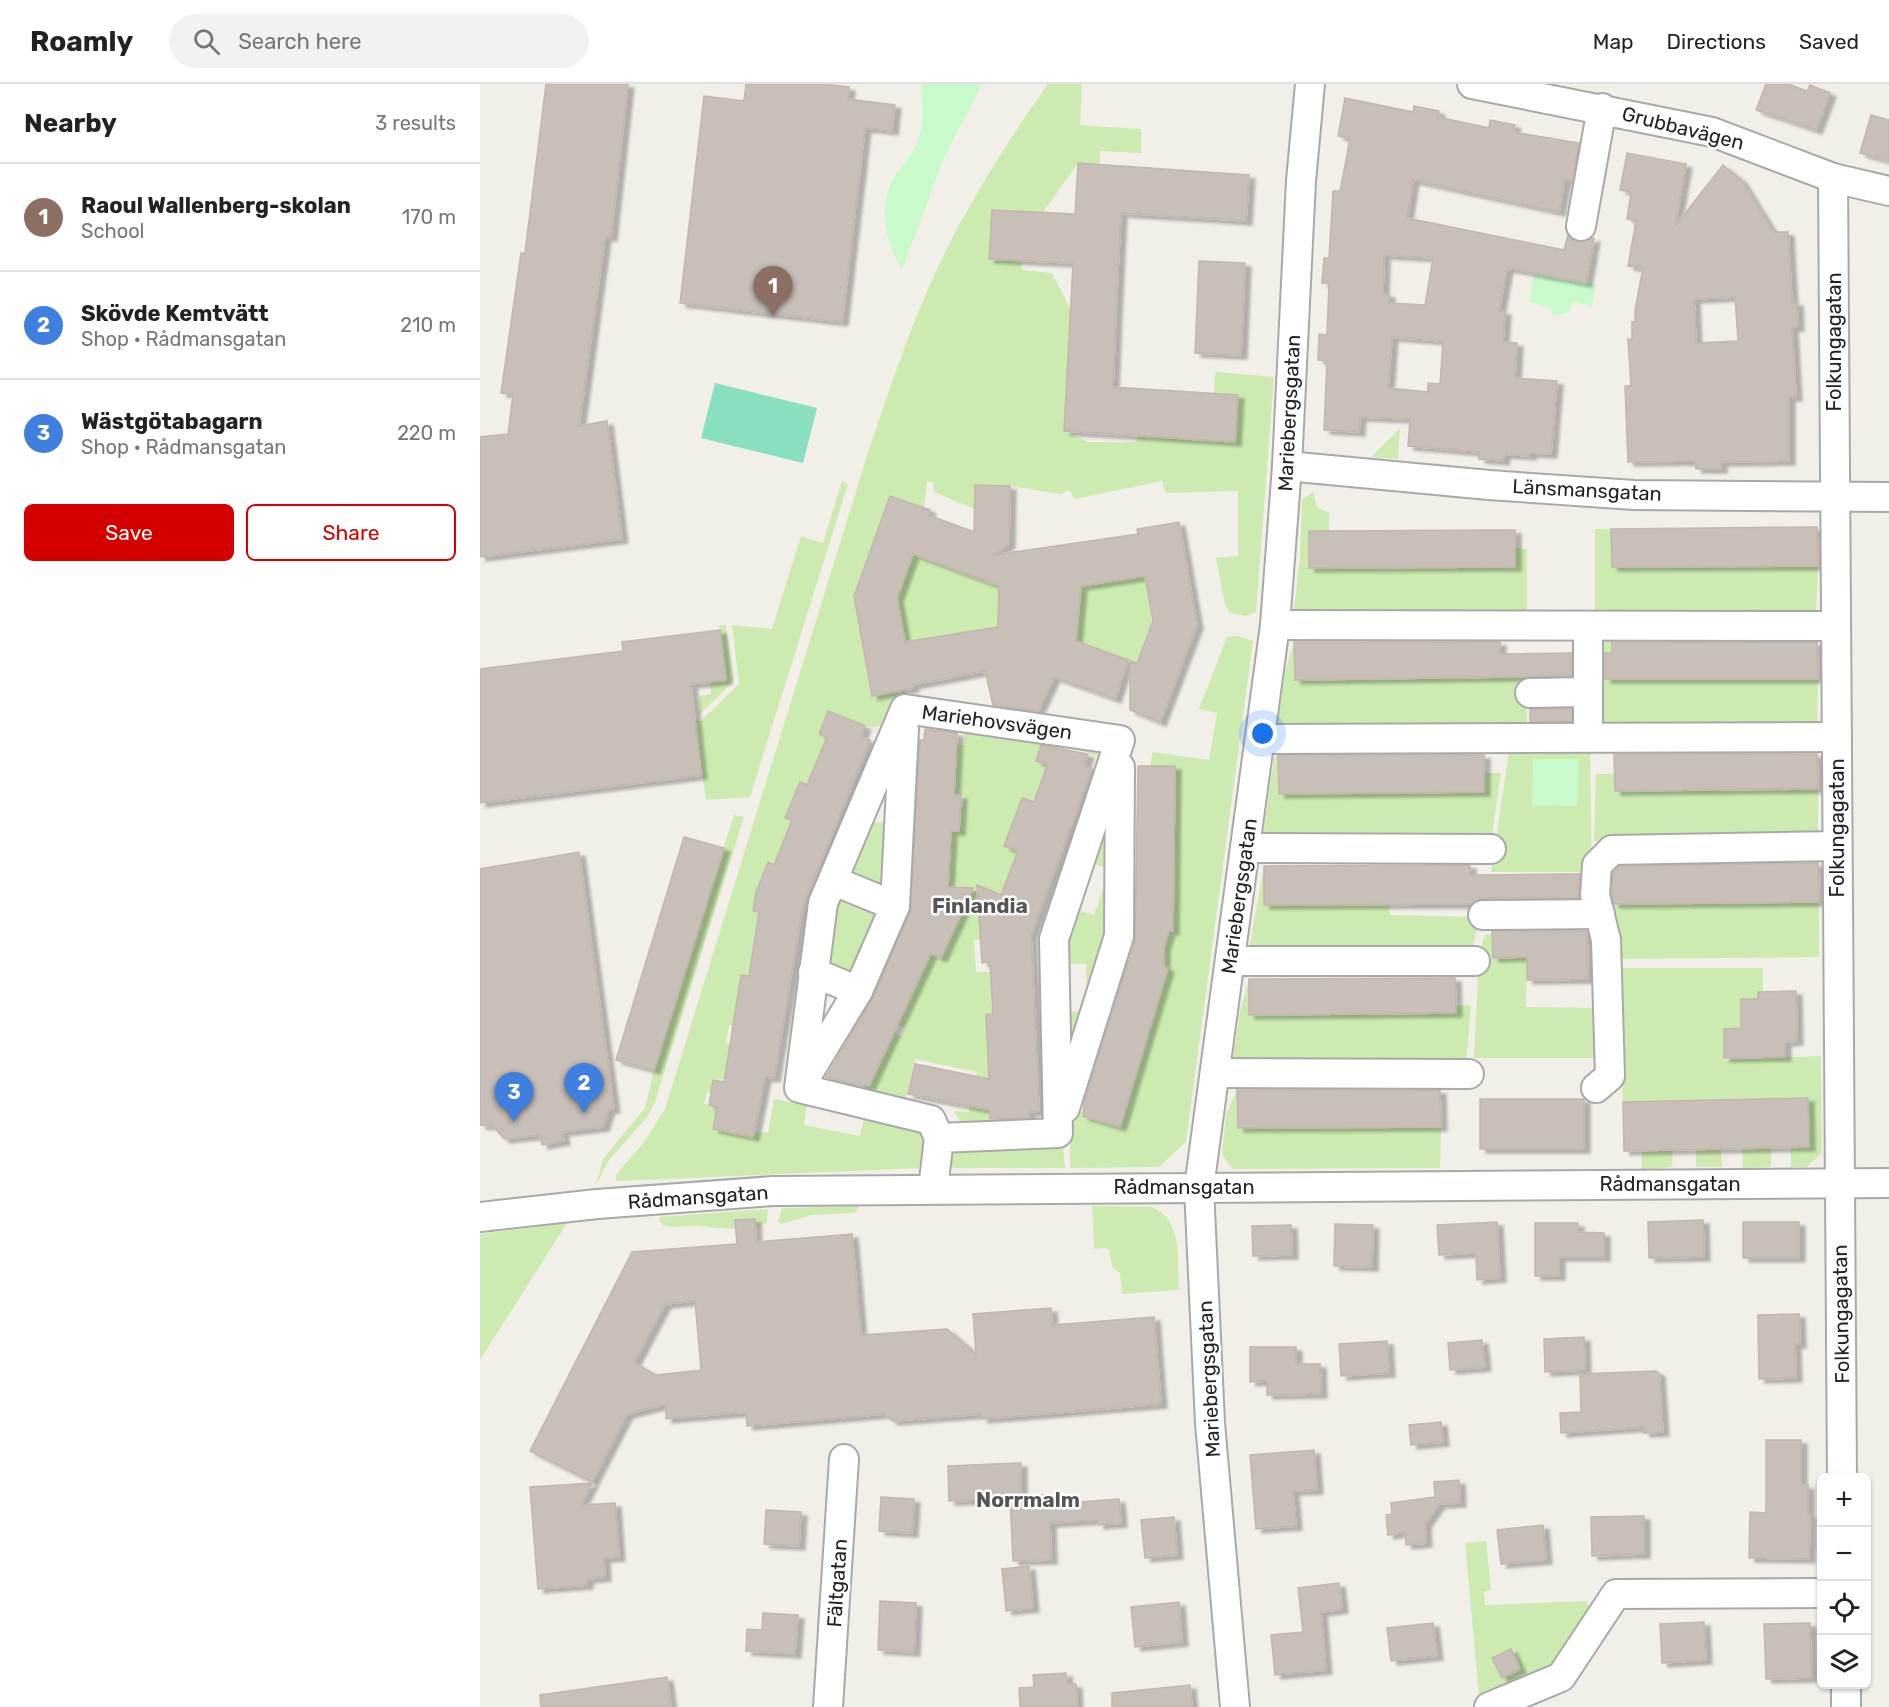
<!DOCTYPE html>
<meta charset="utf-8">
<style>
:root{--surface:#fff;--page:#f2f2f2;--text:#222;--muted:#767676;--line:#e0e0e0;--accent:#d40000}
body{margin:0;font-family:Rubik,sans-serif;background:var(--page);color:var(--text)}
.controls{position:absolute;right:18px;bottom:18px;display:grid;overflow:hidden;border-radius:9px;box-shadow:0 2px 4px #0004}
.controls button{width:54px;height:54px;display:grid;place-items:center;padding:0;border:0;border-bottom:2px solid var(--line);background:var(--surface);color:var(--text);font:30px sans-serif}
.you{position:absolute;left:783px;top:650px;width:21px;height:21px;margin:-15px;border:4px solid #fff;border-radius:50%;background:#1a73e8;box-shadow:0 0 0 9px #1a73e833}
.badge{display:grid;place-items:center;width:39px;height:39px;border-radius:50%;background:var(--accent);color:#fff;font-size:20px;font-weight:700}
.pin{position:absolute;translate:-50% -50px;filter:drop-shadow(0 2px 3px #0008)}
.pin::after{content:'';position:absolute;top:32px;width:21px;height:18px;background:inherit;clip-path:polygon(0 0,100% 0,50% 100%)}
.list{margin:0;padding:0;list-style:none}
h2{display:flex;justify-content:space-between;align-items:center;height:78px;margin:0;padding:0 24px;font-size:26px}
h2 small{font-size:20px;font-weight:400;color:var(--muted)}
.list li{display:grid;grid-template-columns:39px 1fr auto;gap:18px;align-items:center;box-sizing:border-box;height:108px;padding:0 24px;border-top:2px solid var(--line)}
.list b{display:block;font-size:22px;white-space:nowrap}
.list p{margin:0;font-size:20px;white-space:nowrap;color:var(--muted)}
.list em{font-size:20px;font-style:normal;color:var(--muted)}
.actions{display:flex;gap:12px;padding:18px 24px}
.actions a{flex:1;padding:14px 0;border:2px solid var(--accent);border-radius:9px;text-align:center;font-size:21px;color:var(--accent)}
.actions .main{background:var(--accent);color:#fff}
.icon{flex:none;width:33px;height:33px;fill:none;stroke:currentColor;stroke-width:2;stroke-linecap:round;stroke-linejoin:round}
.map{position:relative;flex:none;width:1409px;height:1623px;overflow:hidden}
header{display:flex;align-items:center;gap:36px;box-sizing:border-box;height:84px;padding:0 30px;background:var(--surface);border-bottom:2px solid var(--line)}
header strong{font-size:28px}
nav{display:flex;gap:33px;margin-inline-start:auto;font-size:21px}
.search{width:420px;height:54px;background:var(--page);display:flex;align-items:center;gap:15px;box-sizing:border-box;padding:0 21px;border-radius:33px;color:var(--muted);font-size:22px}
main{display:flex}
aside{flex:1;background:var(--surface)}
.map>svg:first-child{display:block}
.grass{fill:#cdebb0}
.park{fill:#c8facc}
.pitch{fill:#88e0be}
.building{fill:#c7bfb8;stroke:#c4b6ab;stroke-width:1.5;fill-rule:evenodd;filter:url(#shadow)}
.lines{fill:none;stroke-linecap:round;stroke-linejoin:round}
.minor-casing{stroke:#a9a9a9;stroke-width:32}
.minor{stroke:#fff;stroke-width:28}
.labels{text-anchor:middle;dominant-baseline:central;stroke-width:5;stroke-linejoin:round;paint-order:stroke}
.street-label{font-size:20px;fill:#222;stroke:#fff}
.neighbourhood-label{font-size:21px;font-weight:bold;fill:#555;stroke:#fff}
</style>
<header>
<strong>Roamly</strong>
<div class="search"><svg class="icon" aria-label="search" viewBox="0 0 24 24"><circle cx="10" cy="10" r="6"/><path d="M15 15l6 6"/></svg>Search here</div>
<nav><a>Map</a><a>Directions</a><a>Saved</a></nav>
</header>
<main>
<aside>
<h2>Nearby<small>3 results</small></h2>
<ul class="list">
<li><span class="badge" style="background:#8d6e63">1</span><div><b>Raoul Wallenberg-skolan</b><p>School</p></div><em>170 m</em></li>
<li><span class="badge" style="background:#3f7fe0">2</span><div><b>Skövde Kemtvätt</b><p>Shop · Rådmansgatan</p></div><em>210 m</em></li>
<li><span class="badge" style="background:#3f7fe0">3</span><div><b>Wästgötabagarn</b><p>Shop · Rådmansgatan</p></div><em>220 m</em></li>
</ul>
<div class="actions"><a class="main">Save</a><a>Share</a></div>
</aside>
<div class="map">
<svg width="1409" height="1623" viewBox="0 0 1409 1623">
<defs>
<filter id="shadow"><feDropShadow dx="6" dy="4" stdDeviation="1.5" flood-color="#0004"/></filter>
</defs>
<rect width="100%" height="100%" fill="#f2efe9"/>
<g class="grass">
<path d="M568,0H602L600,41L661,45V69L620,67V80L598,79L563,128L512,126L509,175L541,176L542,186L572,189L590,224L584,347L608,358H656L659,351L755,358L758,312L734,310L735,288L794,293L776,528L766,532L750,529L745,521L736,474L758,472V407L686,409L682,397L595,415L589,406L581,410L530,402L495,401L494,425L454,408L453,398H447L444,424L410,412L379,496L376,523L391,611L426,605L427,620C393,658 389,640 348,627L339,649L347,653L327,701L320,698L306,734L312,736L294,781L288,779L273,827L279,828L269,892L261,891L260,943L249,941L246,959L257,961L253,983L246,982L244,995L233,996L231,1009L227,1008L224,1020L237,1023L233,1045L273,1053L274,1048L288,1049L294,1015L327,1022L324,1041L380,1052L384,1034L442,1048L445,1058L444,1084L136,1097V1091L164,1058L185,1025L386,375C404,322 421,268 443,217C475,140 520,68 568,0Z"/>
<path d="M920,344L918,375L891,373Z"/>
<path d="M362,397L368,400L270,713L226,716L215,637H221L259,600L252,541L292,545L321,452L343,459Z"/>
<path d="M833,408L837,423L849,429V447H829V484L1034,483L1035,464L1047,465V534H813L820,473L822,415Z"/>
<path d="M1115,445H1131L1132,483L1338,482L1336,531L1115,534Z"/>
<path d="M433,470L519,502L518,543L425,558L417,516Z"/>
<path d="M665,492L672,539L657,580L572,548V537L598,539L600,520L574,507Z"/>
<path d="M239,541H246L254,597L220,630L219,612L231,610L230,598L246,596Z"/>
<path d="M759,552L773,557L706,1058L679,1083L590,1084V1037L599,1027H604L603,1032L640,1043L664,966L653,962L667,952L688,884L678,881L684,846H693V775L681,761L695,760V682H670L673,668L729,676L737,629L719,625L747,553Z"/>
<path d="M1122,556H1132L1133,595H1338L1337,644L1117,647Z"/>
<path d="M814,558L815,596L1020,594V576L1046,577L1047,646L796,647L805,587Z"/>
<path d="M485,641L619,665L624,674L570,657L566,669L559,667L556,677L567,681L554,718L542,714L525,762L538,767L521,811L508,806L503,855L494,856L496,888H511L513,930L506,931L516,1015L503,1016V1026H510V1042L483,1043L474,1027L489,1028L497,988L435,975L425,1019L381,1009L414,949L421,952L425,944L417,941L451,869L461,874C471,853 479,826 479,803H468L471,747H479L480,723H483L484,712L474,711L477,660L484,661L485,647L445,644Z"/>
<path d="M1030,661L1110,663L1112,788H1011Z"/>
<path d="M798,670L799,710L1004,708V689H1021L1011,757L782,760L794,674Z"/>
<path d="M1116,690H1135V707L1338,705V756L1114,757Z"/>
<path d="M634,709L635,855L591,999L585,928L607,927L606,880H584L594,825L614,831L630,785L610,779Z"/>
<path d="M254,731L264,733L175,1018L168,1032L129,1076L116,1101L123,1075L165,1024L174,986Z"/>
<path d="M386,738L414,739L410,810L369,789Z"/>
<path d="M1132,780L1133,820L1339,818V873L1133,875L1123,784Z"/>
<path d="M784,782V821H909L910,831L1000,833L991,869L768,870Z"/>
<path d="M365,814L404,829L374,891L347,879L354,823Z"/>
<path d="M1005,850H1012L1013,874L1047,873L1046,923L1123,924V974H994L999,870Z"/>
<path d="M1140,884H1283V908H1278V915H1261V944L1244,945V976L1341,972L1342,1069L1327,1083H1311V1063H1329L1328,1014L1293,1015L1291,1083L1263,1084L1262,1065L1280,1064L1243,1016L1244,1065H1241L1242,1083H1216V1065L1231,1064L1230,1016L1195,1017L1192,1083L1162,1086V1066L1179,1018H1143Z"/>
<path d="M769,895V930L991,921L986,981H752L760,927Z"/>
<path d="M757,1006L758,1044L961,1043L960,1084L753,1085L742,1071L746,1030Z"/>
<path d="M583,1061L585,1084H466L469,1069L474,1063Z"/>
<path d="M379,1122L375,1129L331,1131L302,1140L298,1138L302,1124Z"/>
<path d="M612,1122L672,1123C704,1137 697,1177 699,1206L642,1210L640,1189L632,1183L630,1167L627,1164L614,1165Z"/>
<path d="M288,1125L287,1138L275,1144L274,1135L256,1136V1145C244,1145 233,1143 221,1142C208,1141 195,1145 182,1141L179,1133Z"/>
<path d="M87,1139L0,1276V1150Z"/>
<path d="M1006,1457L1011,1506L1004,1508L1005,1521L1106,1517L1110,1524L1074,1580L999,1612L985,1459Z"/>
</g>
<g class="park">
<path d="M441,0H502L463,76L422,186C405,156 396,121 416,90C423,80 432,71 437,59C445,40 442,20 441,0Z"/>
<path d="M1054,188L1116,201L1112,222L1092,218L1090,227L1074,232L1070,223L1049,218Z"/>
<path d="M1053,675H1098L1097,722L1052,721Z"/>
</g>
<path class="pitch" d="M235,299L337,324L323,379L221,354Z"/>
<g class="building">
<path d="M66,0H148L131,153H125L99,342L127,337L142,455L0,473V353L28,350L33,310L21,309L41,169H45Z"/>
<path d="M266,0H342L369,3L368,15L415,21L412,47L385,44L362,238L200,219L224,12L264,17Z"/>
<path d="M1286,0H1308L1327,7L1330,1L1350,9L1336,46L1276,26Z"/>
<path d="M865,14L933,28L934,22L959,27L958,33L1009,44L1010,36L1035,41L1033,48L1099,59L1092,97L1085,95L1079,128L933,96L927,134L1084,166L1088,151L1099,158L1114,154L1106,199L1027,184L1019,227H1025L1023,258L1037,259L1035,294L1077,297L1071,370L1050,369V372L1024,370L1023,377L999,375V368L928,362L930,335L880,333L879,348L844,346L847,277L838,276L839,250L847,251L849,199H842L844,174H849L853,107H860L868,66L869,54L858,52ZM904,171L953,174L945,221L909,219V210H903ZM912,253L963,257L960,300L948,299V308L908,304Z"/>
<path d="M1391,31L1409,36V77L1380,69Z"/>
<path d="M1147,69L1206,80L1195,142L1243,81L1261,96L1293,148H1308L1312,219L1317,218L1318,243H1312L1316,313H1309V377L1241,378V385H1216L1215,377L1148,378L1145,302H1151L1148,255H1152V238H1155V226L1163,184L1148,182L1156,137L1147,135L1151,108L1140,106ZM1255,213L1258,257L1216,259L1214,215Z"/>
<path d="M598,79L769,91L766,137L641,129L636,226L633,303L758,311L755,358L584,347L593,179L509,175L512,126L595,130Z"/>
<path d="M719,177L765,179L761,271L715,269Z"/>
<path d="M495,401L530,402L529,460L513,471L658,450L657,445L699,438L717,541L680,638L650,626V577L657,580L673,537L665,492L601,502L596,557L648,576L635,615L574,593L558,627L513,621L505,587L432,601L433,604L392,612L374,512L410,412L450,426L448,431L494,448ZM433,470L519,502L518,543L425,558L417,514Z"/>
<path d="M1337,443L1338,482L1132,483L1131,445Z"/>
<path d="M1035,446V483L829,484V447Z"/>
<path d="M240,546L246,596L211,600L221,691L0,719V585L143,567L142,558Z"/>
<path d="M814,558H1020V570L1092,569V592L815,596Z"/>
<path d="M1132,558H1337L1338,595H1125V569H1132Z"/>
<path d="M1050,625H1092V637L1050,638Z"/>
<path d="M348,627L385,642L381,653L390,656L323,821L294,994L285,993L273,1053L233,1045L237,1023L229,1021L233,996L244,998L261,891L269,892L279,828L273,827L276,808L288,778L294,781L312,736L305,734L314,712L320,698L327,701L347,653L339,650Z"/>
<path d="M445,645L477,649L474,711H481L479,747H471L468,803L493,804L461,874L451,869L389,1002L385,1000L384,1003L346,993L393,914L430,828L440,656H444Z"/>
<path d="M561,661L608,670L604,681L612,684L551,851L559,1027L549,1028V1034L510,1035V1026L428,1010L435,980L509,995L506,931L513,930L510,878L502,879L497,801L521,811L538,767L524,762L542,714L554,718L567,681L556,677Z"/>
<path d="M1134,670H1337L1338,705L1135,707Z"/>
<path d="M798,671H1004V708L799,710Z"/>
<path d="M658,682H695L693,847H689L684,863V883L688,884L640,1043L603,1032L604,1019L655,857Z"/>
<path d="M204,753L244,764L174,986L136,976Z"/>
<path d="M99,768L134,1025H129L123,1043L82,1048L84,1057L62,1061L60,1051L24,1055L13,1042L0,1041V785Z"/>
<path d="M1338,779L1339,818L1134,820L1132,810L1133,788L1139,782Z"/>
<path d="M990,781V791L1100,790L1099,814H1003L991,820L784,821V782Z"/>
<path d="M1012,847H1107L1108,895L1047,896V873L1013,874Z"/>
<path d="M975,894L976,929L769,931V895Z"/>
<path d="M1316,907L1317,957L1305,958V973L1244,974V945L1261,944V915H1278V908Z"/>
<path d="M757,1006H960L961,1043L758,1044Z"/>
<path d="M1328,1014L1329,1063L1144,1067L1143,1018Z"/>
<rect x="1000" y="1015" width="104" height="50"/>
<path d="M275,1135L276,1158L372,1150L381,1251L467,1245L496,1270L493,1230L571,1224L572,1241L674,1233L681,1320L502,1335L501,1330L413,1337L404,1330L267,1342L266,1328L186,1335V1320L147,1330L112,1398L50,1367L152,1168L257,1160L255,1136ZM215,1217L221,1286L176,1291L154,1279L185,1220Z"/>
<path d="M1223,1136L1224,1173L1169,1174L1168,1138Z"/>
<path d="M1017,1138L1020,1194L997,1196L996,1169L959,1171L957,1141Z"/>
<rect x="1263" y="1138" width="56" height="36"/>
<path d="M1055,1139H1098V1148L1124,1149V1173H1079V1192H1055Z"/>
<path d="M855,1140L893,1141L892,1183L854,1182Z"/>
<path d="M811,1141L812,1171L773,1172L772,1142Z"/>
<path d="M1319,1230L1320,1260H1315L1316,1294L1279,1295L1278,1231Z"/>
<path d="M1104,1253L1105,1286L1065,1288L1064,1255Z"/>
<path d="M1002,1256L1005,1283L970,1286L968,1259Z"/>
<path d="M907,1257L909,1289L861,1292L859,1260Z"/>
<path d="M770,1263H816V1280H840L841,1310L787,1311V1297L770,1298Z"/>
<path d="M1176,1287L1179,1289L1183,1348L1164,1349V1343L1081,1349L1080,1329L1101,1328L1100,1290Z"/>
<path d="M961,1338L963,1358L931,1361L929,1341Z"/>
<path d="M1286,1356H1321V1401H1328V1430H1330L1329,1475L1269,1474L1270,1428L1286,1429Z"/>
<path d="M834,1366L837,1406L813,1407L816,1442L776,1445L770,1371Z"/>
<path d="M541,1379V1412L569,1411V1418L586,1417V1419L639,1415L641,1439L618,1441V1436L570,1439L571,1476L533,1477L530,1415L469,1417L468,1382Z"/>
<path d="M979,1396L980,1419L959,1420L945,1440L946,1459L926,1461L925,1448L908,1451L906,1431L912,1430L911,1419L955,1413L954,1398Z"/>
<path d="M112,1399L101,1421L135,1419L139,1473L124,1474L125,1493L107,1495V1501L58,1505L50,1403Z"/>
<path d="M401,1413L434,1415L432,1449L399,1447Z"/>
<path d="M286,1426L321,1428L319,1462L284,1460Z"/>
<path d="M1164,1432V1470L1112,1472L1111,1433Z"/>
<path d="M694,1433L697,1471L665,1474L661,1436Z"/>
<path d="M1063,1441L1066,1476L1021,1480L1017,1446Z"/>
<path d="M549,1482L553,1524L526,1527L522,1485Z"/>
<path d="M859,1499L862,1525L841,1528L846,1586L795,1591L791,1551L823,1548L818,1504Z"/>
<path d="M400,1517L436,1519L434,1568L398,1566Z"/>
<path d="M699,1518L702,1558L655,1563L651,1523Z"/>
<path d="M283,1529L318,1531L315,1570L266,1567L267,1545L282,1546Z"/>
<path d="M1224,1538L1226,1576L1182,1579L1180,1540Z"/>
<path d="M953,1539L957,1572L911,1577L907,1544Z"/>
<path d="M1330,1539L1331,1594L1286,1595L1284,1540Z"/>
<path d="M1031,1565L1040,1585L1022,1594L1012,1574Z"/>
<path d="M586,1589L587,1600H596L597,1623H540L539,1604L554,1603L553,1591Z"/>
<path d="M187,1593L191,1623H61L60,1611Z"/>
<path d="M710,1601L712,1623H632V1609Z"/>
</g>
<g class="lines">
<g class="minor-casing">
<g id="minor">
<path d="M992,0L1232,48L1353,94L1409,107"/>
<path d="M1353,94L1362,1394"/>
<path d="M1101,142L1122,24"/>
<path d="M807,382L1009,401L1154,411L1409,413"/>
<path d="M795,541L1356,542"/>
<path d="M1050,609L1108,608"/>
<path d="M1108,653V542"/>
<path d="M780,655L1357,653"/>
<path d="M765,764L1011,765"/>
<path d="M354,797L415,822"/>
<path d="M1003,831L1120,830"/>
<path d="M750,877H995"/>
<path d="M333,888L378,907"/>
<path d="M735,989L989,990"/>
<path d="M324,996L378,907L415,822L424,645"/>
<path d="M1116,1004L1130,992L1126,856L1115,811L1117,781L1132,766L1357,762"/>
<path d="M585,1024L639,852L640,683"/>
<path d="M453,1105L459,1054L451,1036L319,1004L343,819L425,625L640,656L574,855L578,1049L459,1054"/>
<path d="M0,1133L117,1120L293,1107L1409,1099"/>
<path d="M1366,1600V1623"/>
<path d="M348,1623L364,1375"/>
<path d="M755,1623L730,1339L719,1104L795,541L807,382L821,97L830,0"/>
<path d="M1009,1623L1081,1593L1136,1510L1342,1509"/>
</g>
</g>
<use href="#minor" class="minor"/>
</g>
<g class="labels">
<g class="street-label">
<text transform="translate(1203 44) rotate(14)">Grubbavägen</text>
<text transform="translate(1354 258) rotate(-90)">Folkungagatan</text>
<text transform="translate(809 329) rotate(-87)">Mariebergsgatan</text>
<text transform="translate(1107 406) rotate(3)">Länsmansgatan</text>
<text transform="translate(517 638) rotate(8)">Mariehovsvägen</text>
<text transform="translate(1357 744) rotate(-90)">Folkungagatan</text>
<text transform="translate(759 812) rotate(-82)">Mariebergsgatan</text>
<text x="1190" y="1100">Rådmansgatan</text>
<text x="704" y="1103">Rådmansgatan</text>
<text transform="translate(218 1113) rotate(-4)">Rådmansgatan</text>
<text transform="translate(1361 1230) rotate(-91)">Folkungagatan</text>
<text transform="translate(729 1295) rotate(-93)">Mariebergsgatan</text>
<text transform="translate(357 1499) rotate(-86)">Fältgatan</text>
</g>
<g class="neighbourhood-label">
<text x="500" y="821">Finlandia</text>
<text x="548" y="1415">Norrmalm</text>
</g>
</g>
</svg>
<div class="controls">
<button>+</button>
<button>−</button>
<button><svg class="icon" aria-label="locate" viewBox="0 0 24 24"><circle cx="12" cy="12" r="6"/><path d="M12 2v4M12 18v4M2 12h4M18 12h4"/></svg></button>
<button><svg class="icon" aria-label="layers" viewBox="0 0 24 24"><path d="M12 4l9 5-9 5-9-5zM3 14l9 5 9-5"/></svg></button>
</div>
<div class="you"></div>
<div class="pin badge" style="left:293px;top:232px;background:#8d6e63">1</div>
<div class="pin badge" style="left:104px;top:1029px;background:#3f7fe0">2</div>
<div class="pin badge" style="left:34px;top:1038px;background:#3f7fe0">3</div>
</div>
</main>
